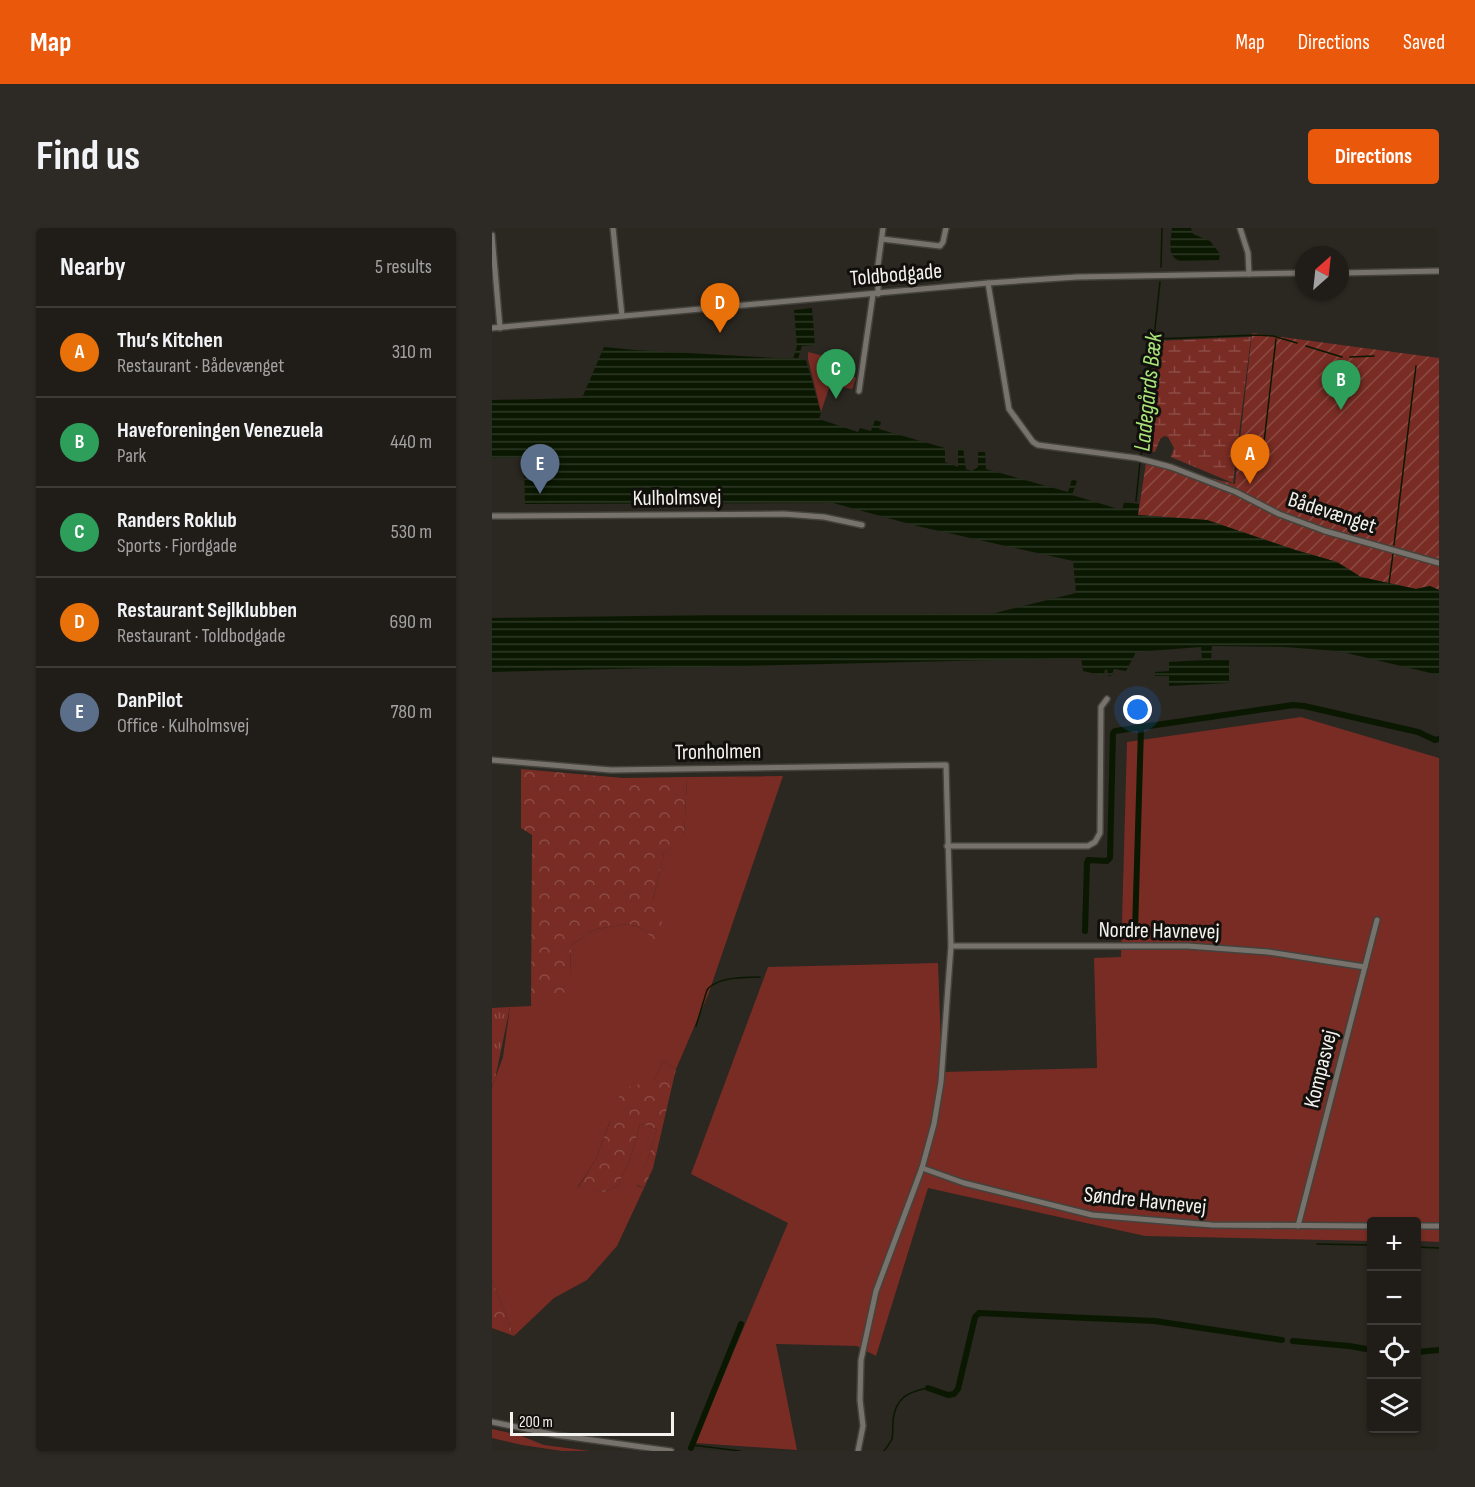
<!DOCTYPE html>
<meta charset="utf-8">
<style>
:root{--surface:#201d19;--page:#2d2a26;--text:#f1f3f6;--muted:#a2a2a2;--line:#3d3b38;--accent:#ea580c}
body{margin:0;font-family:"Sofia Sans Condensed",sans-serif;background:var(--page);color:var(--text)}
.controls{position:absolute;right:18px;bottom:18px;display:grid;overflow:hidden;border-radius:6px;box-shadow:0 2px 4px #0004}
.controls button{width:54px;height:54px;display:grid;place-items:center;padding:0;border:0;border-bottom:2px solid var(--line);background:var(--surface);color:var(--text);font:30px sans-serif}
.compass{position:absolute;left:803px;top:18px;width:54px;height:54px;border-radius:50%;background:var(--surface);box-shadow:0 2px 4px #0004;rotate:27deg}
.scale{position:absolute;left:18px;bottom:15px;width:164px;box-sizing:border-box;padding-left:6px;border:3px solid #f4f2ee;border-top:0;font-size:16px;line-height:21px;white-space:nowrap;color:#f4f2ee;-webkit-text-stroke:4px #12100d;paint-order:stroke}
.you{position:absolute;left:646px;top:482px;width:21px;height:21px;margin:-15px;border:4px solid #fff;border-radius:50%;background:#1a73e8;box-shadow:0 0 0 9px #1a73e833}
.badge{display:grid;place-items:center;width:39px;height:39px;border-radius:50%;background:var(--accent);color:#fff;font-size:20px;font-weight:700}
.pin{position:absolute;translate:-50% -50px;filter:drop-shadow(0 2px 3px #0008)}
.pin::after{content:'';position:absolute;top:32px;width:21px;height:18px;background:inherit;clip-path:polygon(0 0,100% 0,50% 100%)}
.list{margin:0;padding:0;list-style:none}
h2{display:flex;justify-content:space-between;align-items:center;height:78px;margin:0;padding:0 24px;font-size:26px}
h2 small{font-size:20px;font-weight:400;color:var(--muted)}
.list li{display:grid;grid-template-columns:39px 1fr auto;gap:18px;align-items:center;box-sizing:border-box;height:90px;padding:0 24px;border-top:2px solid var(--line)}
.list b{display:block;font-size:22px;white-space:nowrap}
.list p{margin:0;font-size:20px;white-space:nowrap;color:var(--muted)}
.list em{font-size:20px;font-style:normal;color:var(--muted)}
.icon{flex:none;width:33px;height:33px;fill:none;stroke:currentColor;stroke-width:2;stroke-linecap:round;stroke-linejoin:round}
.map{position:relative;flex:none;width:947px;height:1223px;overflow:hidden;border-radius:6px}
header{display:flex;align-items:center;gap:36px;box-sizing:border-box;height:84px;padding:0 30px;background:var(--accent);color:#fff}
header strong{font-size:28px}
nav{display:flex;gap:33px;margin-inline-start:auto;font-size:21px}
.intro{display:flex;align-items:center;justify-content:space-between;box-sizing:border-box;height:144px;padding:0 36px}
h1{margin:0;font-size:42px}
.button{padding:15px 27px;border-radius:6px;background:var(--accent);color:#fff;font-size:21px;font-weight:700}
main{display:flex;gap:36px;padding:0 36px}
aside{flex:1;background:var(--surface);border-radius:6px;box-shadow:0 2px 4px #0004}
.map>svg:first-child{display:block}
.grass{fill:#782c24}
.forest{fill:url(#forest-crowns)}
.wetland{fill:url(#wetland-marsh)}
.park{fill:url(#park-tufts)}
.garden{fill:url(#garden-furrows)}
.water{fill:url(#water-rules)}
.lines{fill:none;stroke-linecap:round;stroke-linejoin:round}
.stream{stroke:#0b1801;stroke-width:1.5}
.canal{stroke:#0b1801;stroke-width:6}
.minor-casing{stroke:#44423c;stroke-width:8}
.minor{stroke:#77736c;stroke-width:5}
.labels{text-anchor:middle;dominant-baseline:central;stroke-width:6;stroke-linejoin:round;paint-order:stroke}
.street-label{font-size:22px;fill:#f4f2ee;stroke:#12100d}
.water-label{font-size:24px;font-style:italic;fill:#a9e578;stroke:#12100d}
</style>
<header>
<strong>Map</strong>
<nav><a>Map</a><a>Directions</a><a>Saved</a></nav>
</header>
<div class="intro"><h1>Find us</h1><a class="button">Directions</a></div>
<main>
<aside>
<h2>Nearby<small>5 results</small></h2>
<ul class="list">
<li><span class="badge" style="background:#e8710a">A</span><div><b>Thu’s Kitchen</b><p>Restaurant · Bådevænget</p></div><em>310 m</em></li>
<li><span class="badge" style="background:#2e9e5b">B</span><div><b>Haveforeningen Venezuela</b><p>Park</p></div><em>440 m</em></li>
<li><span class="badge" style="background:#2e9e5b">C</span><div><b>Randers Roklub</b><p>Sports · Fjordgade</p></div><em>530 m</em></li>
<li><span class="badge" style="background:#e8710a">D</span><div><b>Restaurant Sejlklubben</b><p>Restaurant · Toldbodgade</p></div><em>690 m</em></li>
<li><span class="badge" style="background:#5c6f8a">E</span><div><b>DanPilot</b><p>Office · Kulholmsvej</p></div><em>780 m</em></li>
</ul>
</aside>
<div class="map">
<svg width="947" height="1223" viewBox="0 0 947 1223">
<defs>
<pattern id="forest-crowns" width="20" height="18" patternUnits="userSpaceOnUse" patternTransform="scale(1.5)"><rect width="20" height="18" fill="#782c24"/><path d="M2 6a3 3 0 1 1 6 0M12 15a3 3 0 1 1 6 0" fill="none" stroke="#8c4b44"/></pattern>
<pattern id="wetland-marsh" width="20" height="14" patternUnits="userSpaceOnUse" patternTransform="scale(1.5)"><rect width="20" height="14" fill="#782c24"/><path d="M1 5h8M5 5V1M11 12h8M15 12V8" fill="none" stroke="#8c4b44"/></pattern>
<pattern id="park-tufts" width="24" height="20" patternUnits="userSpaceOnUse" patternTransform="scale(1.5)"><rect width="24" height="20" fill="#782c24"/><path d="M3 7l-1-3M5 7V3M7 7l1-3M15 17l-1-3M17 17v-4M19 17l1-3" fill="none" stroke="#8c4b44"/></pattern>
<pattern id="garden-furrows" width="10" height="10" patternUnits="userSpaceOnUse" patternTransform="scale(1.5)"><rect width="10" height="10" fill="#782c24"/><path d="M-1 1l2-2M0 10L10 0M9 11l2-2" fill="none" stroke="#8c4b44"/></pattern>
<pattern id="water-rules" width="6" height="5" patternUnits="userSpaceOnUse" patternTransform="scale(1.5)"><rect width="6" height="5" fill="#0b1801"/><path d="M0 2.5h6" fill="none" stroke="#2f3a26"/></pattern>
</defs>
<rect width="100%" height="100%" fill="#2b2721"/>
<g class="grass">
<path d="M316,124L328,127L364,150L360,161L338,157L329,184L316,131Z"/>
<path d="M809,489L947,530V1014L925,1013L924,994H880L879,1013L653,1008L436,960L384,1128L365,1118L284,1116L305,1222L203,1215L296,995L199,946L276,739L446,735L450,844L605,840L602,730L629,729L635,514Z"/>
<path d="M291,548L216,767L184,841L171,833L162,852L118,893L104,931L86,959L112,964L126,958L140,925L148,896L165,901L157,928L145,958L152,960L125,1018L95,1052L62,1070L22,1108L0,1052V859L11,829L18,779L39,778L78,747L79,717L104,701L136,696L149,700L164,712L161,672L172,625L192,609L195,549Z"/>
<path d="M0,1201L27,1207L52,1217L98,1223H70L30,1217L0,1210Z"/>
</g>
<g class="forest">
<path d="M29,541L131,550L195,549L192,610L172,625L161,672L173,684L164,713L149,700L136,696L104,701L79,717L78,747L73,764L39,778L40,607L29,600Z"/>
<path d="M171,833L184,841L161,940L152,960L145,957L157,928L165,901L148,896L140,925L126,958L112,964L86,960L104,931L130,861L162,852Z"/>
<path d="M0,1052L22,1108L0,1100Z"/>
</g>
<path class="wetland" d="M759,109L741,255L679,229L682,220L676,209L672,208L668,211L663,224L652,222L664,113Z"/>
<path class="park" d="M18,779L3,851L0,858V780Z"/>
<path class="garden" d="M760,105L947,130V362L938,358L924,361L869,349L845,334L804,322L715,292L646,287L654,235L743,256Z"/>
<g class="water">
<path d="M680,0H699L701,6L718,13L728,26L727,32L688,33C674,29 679,12 680,0Z"/>
<path d="M320,80L323,117L310,118L306,131L314,132L329,185L327,191L366,204L368,200L379,203L383,192L389,194L387,201L453,220V234L466,239V220H471L474,241L480,243L486,239V224H493L494,241L576,264L580,251L585,253L580,267L630,282L632,274L647,276L646,287L715,292L803,322L845,334L869,349L924,361L938,358L947,362V447L846,423L792,419L720,418L719,432H737V455L677,458V448H663V444L677,443V434L710,432L709,419L644,424L634,443L622,441L619,448H616L615,441L613,442L612,446L608,447L591,443L589,430L0,444V390L219,387L499,386L584,365L581,333L425,298L341,275L33,276L32,231L29,229L0,230V172L90,170L112,119L143,122L301,131L305,118L302,82Z"/>
</g>
<g class="lines">
<g class="stream">
<path d="M669,39L670,0"/>
<path d="M663,111L765,107L781,108L805,115"/>
<path d="M814,118L850,129"/>
<path d="M858,129L882,128"/>
<path d="M771,223L784,111"/>
<path d="M649,229L668,54"/>
<path d="M644,273L648,234"/>
<path d="M902,317L924,138"/>
<path d="M897,355L901,326"/>
<path d="M204,798L215,762C224,749 254,749 268,749"/>
<path d="M825,1016L880,1017"/>
<path d="M924,1019L947,1020"/>
<path d="M200,1217L248,1223"/>
<path d="M392,1223C395,1219 398,1215 400,1211C401,1205 401,1198 401,1192C404,1169 416,1164 436,1160"/>
</g>
<g class="canal">
<path d="M593,703L595,635L596,632L615,633L618,630L621,505L623,503L801,477L812,478L926,504L943,512L947,511"/>
<path d="M643,703L649,500"/>
<path d="M801,1113L857,1118L880,1122"/>
<path d="M924,1124L947,1122"/>
<path d="M436,1160L456,1167L462,1166L466,1161L483,1089L487,1085L663,1093L790,1112"/>
<path d="M199,1220L249,1096"/>
</g>
<g class="minor-casing">
<g id="minor">
<path d="M121,0L130,88"/>
<path d="M748,0L756,25L757,46"/>
<path d="M0,7L8,100"/>
<path d="M390,11L448,18L451,14L454,0"/>
<path d="M848,45L947,43"/>
<path d="M496,55L517,181L541,214L546,217L645,230L679,239L744,264L787,286L833,303L947,335"/>
<path d="M386,66V37L391,0"/>
<path d="M0,100L496,55L585,49L812,45"/>
<path d="M367,163L381,66"/>
<path d="M0,288L292,286L332,289L370,297"/>
<path d="M0,532L119,542L454,537L459,718L449,854L442,896L430,940L384,1063L369,1132L368,1172L371,1198L366,1223"/>
<path d="M455,618H596L603,614L608,605L609,479L615,471"/>
<path d="M459,718H696L776,724L873,739"/>
<path d="M430,940L472,955L600,987L720,997L880,998"/>
<path d="M806,998L885,692"/>
<path d="M924,998H947"/>
<path d="M0,1194L64,1207L179,1223"/>
</g>
</g>
<use href="#minor" class="minor"/>
</g>
<g class="labels">
<g class="street-label">
<text transform="translate(404 47) rotate(-5)">Toldbodgade</text>
<text transform="translate(185 270) rotate(-1)">Kulholmsvej</text>
<text transform="translate(840 285) rotate(18)">Bådevænget</text>
<text transform="translate(226 524) rotate(-1)">Tronholmen</text>
<text transform="translate(667 703) rotate(1)">Nordre Havnevej</text>
<text transform="translate(829 841) rotate(-76)">Kompasvej</text>
<text transform="translate(653 973) rotate(6)">Søndre Havnevej</text>
</g>
<g class="water-label">
<text transform="translate(656 164) rotate(-84)">Ladegårds Bæk</text>
</g>
</g>
</svg>
<div class="controls">
<button>+</button>
<button>−</button>
<button><svg class="icon" aria-label="locate" viewBox="0 0 24 24"><circle cx="12" cy="12" r="6"/><path d="M12 2v4M12 18v4M2 12h4M18 12h4"/></svg></button>
<button><svg class="icon" aria-label="layers" viewBox="0 0 24 24"><path d="M12 4l9 5-9 5-9-5zM3 14l9 5 9-5"/></svg></button>
</div>
<svg class="compass" viewBox="-18 -18 36 36"><path d="M0-13l5 13h-10z" fill="#e53935"/><path d="M0 13l5-13h-10z" fill="#a2a2a2"/></svg>
<div class="scale">200 m</div>
<div class="you"></div>
<div class="pin badge" style="left:758px;top:256px;background:#e8710a">A</div>
<div class="pin badge" style="left:849px;top:182px;background:#2e9e5b">B</div>
<div class="pin badge" style="left:344px;top:171px;background:#2e9e5b">C</div>
<div class="pin badge" style="left:228px;top:105px;background:#e8710a">D</div>
<div class="pin badge" style="left:48px;top:266px;background:#5c6f8a">E</div>
</div>
</main>
